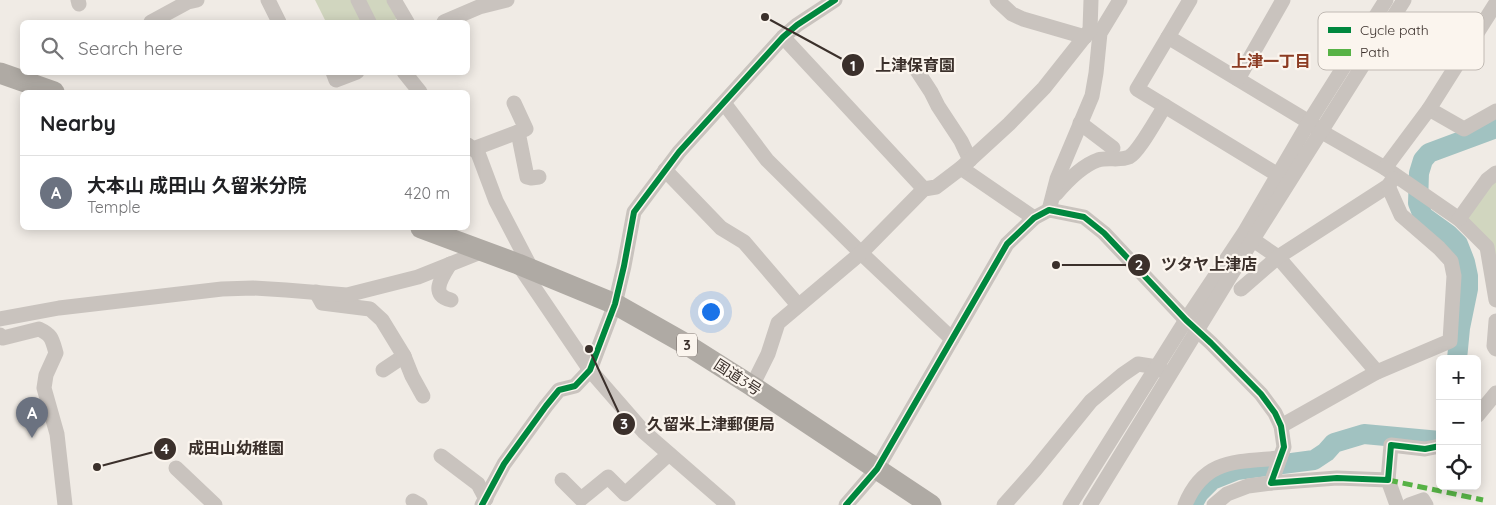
<!DOCTYPE html>
<meta charset="utf-8">
<style>
:root{--surface:#fff;--page:#f2f2f2;--text:#202124;--muted:#757577;--line:#e0e0e0;--accent:#0f766e}
body{margin:0;font-family:Quicksand,"Noto Sans JP",sans-serif;background:var(--page);color:var(--text)}
.controls{position:absolute;right:15px;bottom:15px;display:grid;overflow:hidden;border-radius:8px;box-shadow:0 2px 12px #0003}
.controls button{width:45px;height:45px;display:grid;place-items:center;padding:0;border:0;border-bottom:1px solid var(--line);background:var(--surface);color:var(--text);font:25px sans-serif}
.you{position:absolute;left:710px;top:311px;width:18px;height:18px;margin:-12px;border:4px solid #fff;border-radius:50%;background:#1a73e8;box-shadow:0 0 0 8px #1a73e833}
.badge{display:grid;place-items:center;width:32px;height:32px;border-radius:50%;background:var(--accent);color:#fff;font-size:16px;font-weight:700}
.pin{position:absolute;translate:-50% -41px;filter:drop-shadow(0 1px 2px #0008)}
.pin::after{content:'';position:absolute;top:26px;width:18px;height:15px;background:inherit;clip-path:polygon(0 0,100% 0,50% 100%)}
.list{margin:0;padding:0;list-style:none}
h2{display:flex;justify-content:space-between;align-items:center;height:65px;margin:0;padding:0 20px;font-size:21px}
h2 small{font-size:16px;font-weight:400;color:var(--muted)}
.list li{display:grid;grid-template-columns:32px 1fr auto;gap:15px;align-items:center;box-sizing:border-box;height:75px;padding:0 20px;border-top:1px solid var(--line)}
.list b{display:block;font-size:19px;white-space:nowrap}
.list p{margin:0;font-size:16px;white-space:nowrap;color:var(--muted)}
.list em{font-size:16px;font-style:normal;color:var(--muted)}
.icon{flex:none;width:28px;height:28px;fill:none;stroke:currentColor;stroke-width:2;stroke-linecap:round;stroke-linejoin:round}
.map{position:relative;flex:none;width:1496px;height:505px;overflow:hidden}
.search{position:absolute;background:var(--surface);box-shadow:0 2px 12px #0003;left:20px;top:20px;width:450px;height:55px;display:flex;align-items:center;gap:12px;box-sizing:border-box;padding:0 18px;border-radius:8px;color:var(--muted);font-size:19px}
.panel{position:absolute;background:var(--surface);box-shadow:0 2px 12px #0003;left:20px;top:90px;width:450px;height:140px;border-radius:8px}
.map>svg:first-child{display:block}
.green{fill:#d1d6bf}
.lines{fill:none;stroke-linecap:round;stroke-linejoin:round}
.river{stroke:#a1c2c1;stroke-width:20}
.minor{stroke:#c9c3be;stroke-width:15}
.highway{stroke:#afaaa4;stroke-width:21}
.quiet{stroke:#57b246;stroke-width:5;stroke-dasharray:10 5;stroke-linecap:butt}
.cycleway-casing{stroke:#fbf5ee;stroke-width:9}
.cycleway{stroke:#00873e;stroke-width:6}
.labels{text-anchor:middle;dominant-baseline:central;stroke-width:4.5;stroke-linejoin:round;paint-order:stroke}
.shield{fill:#fbf5ee;stroke:#756b66;stroke-width:1}
.shield-label{font-size:14px;font-weight:bold;fill:#3b302b}
.street-label{font-size:15px;fill:#3b302b;stroke:#fbf5ee}
.neighbourhood-label{font-size:16px;font-weight:bold;fill:#8c3b22;stroke:#fbf5ee}
.key{fill:#fbf5ee;stroke:#c1bab4;stroke-width:1}
.key-label{font-size:14px;fill:#3b302b}
.leader{fill:none;stroke:#3b302b;stroke-width:2}
.callout-dot{fill:#3b302b;stroke:#fbf5ee;stroke-width:2}
.mark-label{font-size:15px;text-anchor:middle;font-weight:bold;fill:#fff}
.callout-label{font-size:16px;text-anchor:middle;font-weight:bold;fill:#3b302b;stroke:#fbf5ee;stroke-width:4.5;stroke-linejoin:round;paint-order:stroke}
</style>
<div class="map">
<svg width="1496" height="505" viewBox="0 0 1496 505">
<rect width="100%" height="100%" fill="#f0ebe5"/>
<g class="green">
<path d="M315,0H397L407,16L388,22H326Z"/>
<path d="M1496,173V300L1487,247L1459,219Z"/>
</g>
<g class="lines">
<g class="river">
<path d="M1457,359L1460,328L1468,289V276L1465,262L1458,244L1448,234L1423,216L1418,203L1419,173L1423,160L1429,153L1496,128"/>
<path d="M1192,505L1199,493L1212,480L1237,470L1314,460L1326,452L1334,443L1364,434L1440,441"/>
</g>
<g class="minor">
<path d="M78,0L79,4"/>
<path d="M268,0L279,22"/>
<path d="M358,0L369,22"/>
<path d="M394,0L407,22"/>
<path d="M997,0L1012,14L1023,19L1085,37"/>
<path d="M1190,0L1168,37L1309,122L1322,132L1385,168L1459,219L1487,247L1496,300"/>
<path d="M151,22L188,2L197,0"/>
<path d="M444,22L479,7L507,0"/>
<path d="M783,37L924,189"/>
<path d="M1168,37L1137,89L1278,175"/>
<path d="M914,66L931,92L938,106L961,141L970,160"/>
<path d="M333,72L336,80L357,72"/>
<path d="M404,72L420,92"/>
<path d="M1238,79L1283,0"/>
<path d="M724,103L767,160L861,253L952,339"/>
<path d="M1429,109L1464,129L1496,111"/>
<path d="M1080,123L1113,148"/>
<path d="M518,132L527,177L531,178L539,177"/>
<path d="M468,145L478,153L496,201L532,270"/>
<path d="M473,149L526,129L514,103"/>
<path d="M961,168L1034,218"/>
<path d="M1385,168L1429,109L1496,3"/>
<path d="M665,170L721,228L744,242L798,305"/>
<path d="M1056,194C1067,181 1081,166 1098,160C1108,157 1120,161 1129,157C1139,152 1158,116 1165,106"/>
<path d="M1049,210L1057,179L1092,96L1096,73L1100,33L1120,0"/>
<path d="M1459,219L1487,180L1496,173"/>
<path d="M1246,235L1278,257L1377,372"/>
<path d="M450,264C442,277 429,295 451,300"/>
<path d="M518,264L590,370L644,432L728,505"/>
<path d="M1241,289L1278,257L1388,186L1393,179"/>
<path d="M316,292L322,303L370,309L382,320L404,356L383,370"/>
<path d="M0,319L59,308L222,289L253,288L286,290L347,295L418,277L483,251"/>
<path d="M1496,321L1494,346L1496,349"/>
<path d="M0,335L3,338L39,329C52,335 52,339 56,353L46,375L44,388L57,434L65,505"/>
<path d="M404,356L412,376L423,396"/>
<path d="M752,386L768,354L778,323L861,253L924,189L936,187L961,168L1009,124L1044,88L1090,30L1091,0"/>
<path d="M1477,416L1496,393"/>
<path d="M1281,426L1377,372L1450,341L1454,276L1451,261L1439,248L1401,215L1388,186"/>
<path d="M441,456L478,484L486,499"/>
<path d="M176,468L215,505"/>
<path d="M562,480L581,499L608,477L625,494L669,454"/>
<path d="M1388,480L1397,505"/>
<path d="M413,501L420,505"/>
<path d="M482,505L504,464L546,406L559,390L575,386L590,370L615,304L624,266L634,212L679,152L783,37L797,25L835,0"/>
<path d="M846,505L877,469L1007,244L1034,218L1049,210L1084,217L1104,233L1186,320L1211,343L1261,394L1275,413L1281,426L1284,447L1271,483L1337,478L1388,480L1391,445L1425,449L1440,446"/>
<path d="M1004,505L1035,470L1091,401L1122,375L1138,364L1157,367L1165,372"/>
<path d="M1070,505L1186,320L1244,233L1309,122L1386,0"/>
<path d="M1090,505L1253,239L1404,0"/>
<path d="M1185,505C1204,458 1237,462 1280,458"/>
<path d="M1214,505L1227,494L1248,486L1271,483"/>
<path d="M1409,505L1423,500L1426,505"/>
</g>
<g class="highway">
<path d="M0,73L54,92"/>
<path d="M421,228L518,264L615,304L684,343L752,386L931,505"/>
</g>
<path class="quiet" d="M1388,480L1483,500"/>
<g class="cycleway-casing">
<g id="cycleway">
<path d="M482,505L504,464L546,406L559,390L575,386L590,370L615,304L624,266L634,212L679,152L783,37L797,25L835,0"/>
<path d="M846,505L877,469L1007,244L1034,218L1049,210L1084,217L1104,233L1186,320L1211,343L1261,394L1275,413L1281,426L1284,447L1271,483L1337,478L1388,480L1391,445L1425,449L1440,446"/>
</g>
</g>
<use href="#cycleway" class="cycleway"/>
</g>
<g class="labels">
<rect class="shield" x="677" y="333.5" width="20" height="23" rx="4"/>
<g class="shield-label">
<text x="687" y="345">3</text>
</g>
<g class="street-label">
<text transform="translate(738 377) rotate(33)">国道3号</text>
</g>
<g class="neighbourhood-label">
<text x="1271" y="61">上津一丁目</text>
</g>
</g>
<rect x="1318" y="12" width="166" height="58" rx="8" class="key"/>
<rect x="1328" y="27" width="23" height="6" fill="#00873e"/>
<rect x="1328" y="49" width="23" height="7" fill="#57b246"/>
<g class="key-label">
<text x="1360" y="35">Cycle path</text>
<text x="1360" y="57">Path</text>
</g>
<path class="leader" d="M765 17L853 65M1056 265L1139 265M589 349L624 424M97 467L165 449"/>
<g class="callout-dot">
<circle cx="765" cy="17" r="5"/>
<circle cx="1056" cy="265" r="5"/>
<circle cx="589" cy="349" r="5"/>
<circle cx="97" cy="467" r="5"/>
<circle cx="853" cy="65" r="12"/>
<circle cx="1139" cy="265" r="12"/>
<circle cx="624" cy="424" r="12"/>
<circle cx="165" cy="449" r="12"/>
</g>
<g class="mark-label">
<text x="853" y="71">1</text>
<text x="1139" y="270">2</text>
<text x="624" y="429">3</text>
<text x="165" y="454">4</text>
</g>
<g class="callout-label">
<text x="915" y="71">上津保育園</text>
<text x="1209" y="270">ツタヤ上津店</text>
<text x="711" y="430">久留米上津郵便局</text>
<text x="236" y="454">成田山幼稚園</text>
</g>
</svg>
<div class="controls">
<button>+</button>
<button>−</button>
<button><svg class="icon" aria-label="locate" viewBox="0 0 24 24"><circle cx="12" cy="12" r="6"/><path d="M12 2v4M12 18v4M2 12h4M18 12h4"/></svg></button>
</div>
<div class="you"></div>
<div class="pin badge" style="left:32px;top:438px;background:#6b7280">A</div>
<div class="search"><svg class="icon" aria-label="search" viewBox="0 0 24 24"><circle cx="10" cy="10" r="6"/><path d="M15 15l6 6"/></svg>Search here</div>
<section class="panel">
<h2>Nearby<small></small></h2>
<ul class="list">
<li><span class="badge" style="background:#6b7280">A</span><div><b>大本山 成田山 久留米分院</b><p>Temple</p></div><em>420 m</em></li>
</ul>
</section>
</div>
